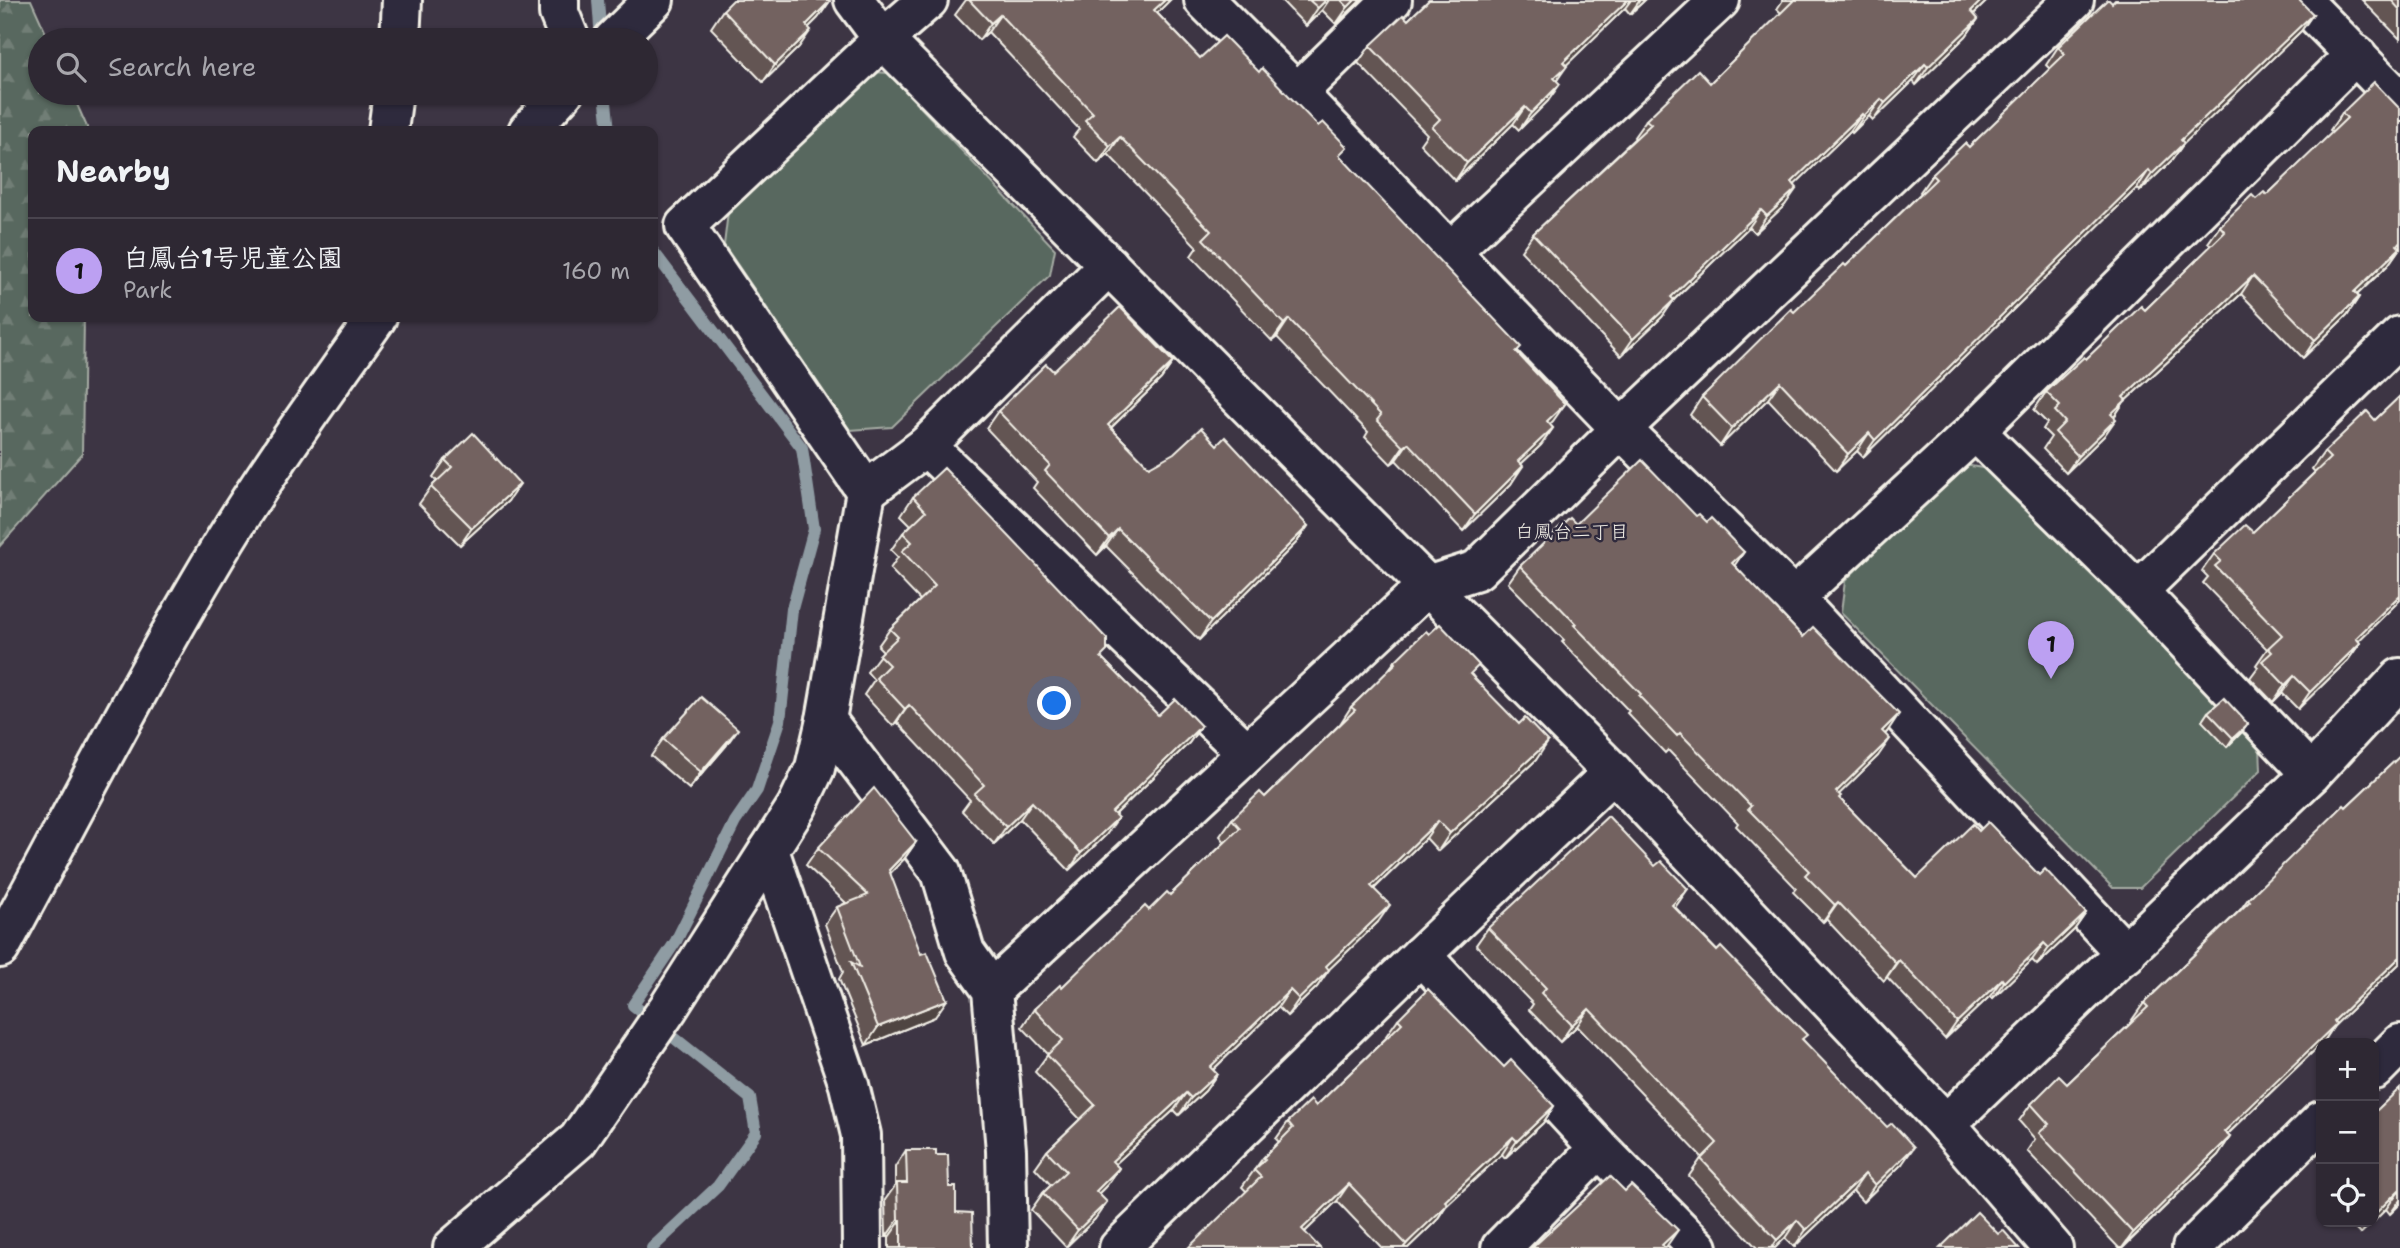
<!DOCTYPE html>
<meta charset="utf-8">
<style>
:root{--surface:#2e2833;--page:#3a343f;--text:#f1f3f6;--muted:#a7a6ac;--line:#49444e;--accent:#bca0f2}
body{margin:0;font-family:"Shantell Sans","Klee One",sans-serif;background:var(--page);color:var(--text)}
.controls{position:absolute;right:21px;bottom:21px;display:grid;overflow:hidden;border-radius:14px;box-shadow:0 2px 5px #0004}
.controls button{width:63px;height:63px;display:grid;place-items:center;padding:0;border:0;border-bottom:2px solid var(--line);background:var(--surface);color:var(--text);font:35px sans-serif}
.you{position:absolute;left:1055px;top:704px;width:24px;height:24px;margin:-18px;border:5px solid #fff;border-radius:50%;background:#1a73e8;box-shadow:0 0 0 10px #1a73e833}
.badge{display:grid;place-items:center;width:46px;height:46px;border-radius:50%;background:var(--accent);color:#111;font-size:23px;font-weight:700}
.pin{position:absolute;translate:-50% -58px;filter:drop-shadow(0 2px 4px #0008)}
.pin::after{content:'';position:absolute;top:37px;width:24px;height:21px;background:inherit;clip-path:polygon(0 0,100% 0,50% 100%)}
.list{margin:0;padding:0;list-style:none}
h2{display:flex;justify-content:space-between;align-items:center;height:91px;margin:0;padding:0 28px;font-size:30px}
h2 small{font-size:23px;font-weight:400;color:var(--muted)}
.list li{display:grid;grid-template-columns:46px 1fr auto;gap:21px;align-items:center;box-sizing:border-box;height:105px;padding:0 28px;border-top:2px solid var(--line)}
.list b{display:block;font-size:26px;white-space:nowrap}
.list p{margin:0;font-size:23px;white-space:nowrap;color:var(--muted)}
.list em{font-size:23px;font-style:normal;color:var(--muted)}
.icon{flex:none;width:38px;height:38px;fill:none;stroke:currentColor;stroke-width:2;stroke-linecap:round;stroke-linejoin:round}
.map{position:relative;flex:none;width:2400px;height:1248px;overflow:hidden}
.search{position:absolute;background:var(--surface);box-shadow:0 2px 5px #0004;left:28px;top:28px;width:630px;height:77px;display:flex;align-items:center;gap:18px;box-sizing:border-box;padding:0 24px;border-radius:38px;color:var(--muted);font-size:26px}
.panel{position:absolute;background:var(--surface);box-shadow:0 2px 5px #0004;left:28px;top:126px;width:630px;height:196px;border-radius:14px}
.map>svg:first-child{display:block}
.green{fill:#59685f;stroke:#a6aca4;stroke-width:2}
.forest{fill:url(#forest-firs);stroke:#a6aca4;stroke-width:2}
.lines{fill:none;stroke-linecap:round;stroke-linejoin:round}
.stream{stroke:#8f9ca3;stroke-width:12}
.minor-casing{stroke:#f4f1e8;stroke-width:44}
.tertiary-casing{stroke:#f4f1e8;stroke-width:44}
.minor{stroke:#2f2a3d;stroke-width:38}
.tertiary{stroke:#2f2a3d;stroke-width:38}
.wall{fill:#635453;stroke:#f4f1e8;stroke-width:2}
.shaded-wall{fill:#504543;stroke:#f4f1e8;stroke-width:2}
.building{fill:#736260;stroke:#f4f1e8;stroke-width:2}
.labels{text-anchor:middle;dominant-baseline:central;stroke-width:5;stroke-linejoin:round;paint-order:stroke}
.neighbourhood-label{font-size:19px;fill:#f4f1e8;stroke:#2f2a3d}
</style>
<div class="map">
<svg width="2400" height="1248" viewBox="0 0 2400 1248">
<defs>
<pattern id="forest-firs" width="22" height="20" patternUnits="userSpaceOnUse" patternTransform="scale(1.75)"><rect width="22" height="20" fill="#59685f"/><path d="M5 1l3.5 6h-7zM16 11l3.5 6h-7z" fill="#717e76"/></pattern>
</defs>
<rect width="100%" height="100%" fill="#3d3544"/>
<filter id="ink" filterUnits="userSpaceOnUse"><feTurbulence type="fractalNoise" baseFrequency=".0143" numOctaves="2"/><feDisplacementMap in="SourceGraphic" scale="14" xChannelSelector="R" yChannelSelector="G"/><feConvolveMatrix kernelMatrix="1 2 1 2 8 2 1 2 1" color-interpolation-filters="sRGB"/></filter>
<g filter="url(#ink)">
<g class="green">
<path d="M861,71L888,73L1055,249L1050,275L892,427L850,430L724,245L728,212Z"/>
<path d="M1959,464L1988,469L2260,746L2261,770L2140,888H2113L1841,613L1845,581Z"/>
</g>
<path class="forest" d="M0,0H31L49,40H40V93H72L87,127V131H33V317H84L82,454L0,546Z"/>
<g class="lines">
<g class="stream">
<path d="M598,0L601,40"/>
<path d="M605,93L609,131"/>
<path d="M652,1248L718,1186L756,1133L750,1098L633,1005L676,941L735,822L757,790L780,721L792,609L814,529L802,448L653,251"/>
</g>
<g class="minor-casing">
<g id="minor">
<path d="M559,0V13L570,40"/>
<path d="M928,0L883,39L1613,772L1946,1124L2053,1248"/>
<path d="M1204,0L1297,93L1621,429L1794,598L2126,954"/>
<path d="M2301,0L2400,101"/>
<path d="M400,40L402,0"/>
<path d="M1297,93L1392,0"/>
<path d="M388,131L393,93"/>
<path d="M1449,253L1720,0"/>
<path d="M1975,431L2138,591L2311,774"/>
<path d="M926,446L1246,752"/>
<path d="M866,491L926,446L1109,265"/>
<path d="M2138,591L2400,336"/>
<path d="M1794,598L1975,431L2356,54"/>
<path d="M826,720L941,872L965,952L992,990L1006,1150L1008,1248"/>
<path d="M769,850L849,1085L861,1135L862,1248"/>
<path d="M1421,955L1599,1148L1698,1248"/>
<path d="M992,990L1427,586L1477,570L1621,429L2074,0"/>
<path d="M2374,1070L2400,1044"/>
<path d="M1946,1124L2311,774L2400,678"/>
<path d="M1119,1248L1421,955L1613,772"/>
<path d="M1501,1248L1599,1148"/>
<path d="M2192,1248L2321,1121"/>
</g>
</g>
<g class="tertiary-casing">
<g id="tertiary">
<path d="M613,40L654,0"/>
<path d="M528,131L563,93"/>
<path d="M0,948C69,821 135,692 209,567C260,480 319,399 377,317"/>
<path d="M453,1248L578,1140L669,1007L797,806L815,768L826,720L866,491L685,226L883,39L854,0"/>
</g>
</g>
<use href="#minor" class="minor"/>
<use href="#tertiary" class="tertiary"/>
</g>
<g class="wall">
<path d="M966,0H1170L1157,13L1200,58L1341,157L1517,353L1565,404L1549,424L1553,428L1541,445L1521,464L1511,484L1463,531L1396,460L1391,464L1365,437L1368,432L1277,337L1272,341L1191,256L1197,247L1108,154L1098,163L1073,137L1079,129L988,32L979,40L955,15Z"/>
<path d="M1281,0H1361L1336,24L1322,10L1306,26Z"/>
<path d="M1429,0H1645L1630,14L1625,8L1566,65L1557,80L1548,101L1519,130L1513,124L1455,181L1420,144L1427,134L1358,63L1370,46L1408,20Z"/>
<path d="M1783,0H1988L1974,14L1978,19L1966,36L1916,85L1913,81L1873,120L1869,116L1852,133L1850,131L1794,185L1785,205L1755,233L1749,227L1674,300L1662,317L1621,356L1521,251L1533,234L1635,138L1634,137L1646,120L1710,83L1781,13L1777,9Z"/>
<path d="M2362,0H2400V39Z"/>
<path d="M830,1L818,18L809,27L799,47L763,82L711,28L723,10Z"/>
<path d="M2112,3L2313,14L2301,31L2184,143L2172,160L2140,191L2137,188L1863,457L1857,451L1836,471L1768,399L1720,446L1690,415L1702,397L1846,266L1921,193L1920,192L1932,175L1969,147L2050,69L2046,65L2058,47Z"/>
<path d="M2400,109V248L2388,265L2357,295L2359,297L2347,315L2303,358L2241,294L2124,402L2114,417L2104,436L2066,473L2043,449L2051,437L2043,429L2047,423L2034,410L2046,392L2145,310L2211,246L2208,243L2220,226L2256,199L2267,195L2332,133L2330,130L2342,113Z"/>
<path d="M1173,362L1161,379L1111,428L1149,467L1217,445L1308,526L1296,543L1199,640L1106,546L1097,555L1033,488L1037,482L986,428L998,411L1053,371Z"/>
<path d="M2400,396V600L2358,641L2360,643L2348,660L2298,709L2282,693L2273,702L2250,678L2258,667L2256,665L2267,649L2203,583L2208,577L2202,571L2214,554L2253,532L2315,472L2312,469L2324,452L2375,420Z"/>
<path d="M445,460L508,501L460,545L419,504L431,487L437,481L433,477Z"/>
<path d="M913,497L1102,658L1158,715L1201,726L1189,743L1115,815L1106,835L1069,870L1020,819L994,844L962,811L970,800L897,722L893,726L864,695L874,680L867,672L883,651L878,646L890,629L920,600L890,569L898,557L891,550L903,533L911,525L901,515Z"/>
<path d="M1696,516L1707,522L1744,552L1734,565L1887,732L1885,734L1878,756L1839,794V798L1917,878L1979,831L2039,875L2086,913L2074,930L2037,965L2032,960L1992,999L1990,996L1945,1039L1887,977L1884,981L1826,919L1823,922L1793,892L1796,888L1736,826L1738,823L1668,750L1665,753L1627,713L1629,711L1562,642L1564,640L1508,583L1520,566L1576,524Z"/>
<path d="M1395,661L1472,675L1536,760L1438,851L1426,838L1374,889L1378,922L1329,969L1317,987L1287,1016L1278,1007L1213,1070L1217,1074L1205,1091L1179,1115L1174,1110L1115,1164L1119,1168L1107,1185L1099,1193L1095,1219L1066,1247L1031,1210L1043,1193L1051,1185L1035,1168L1047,1151L1080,1119L1035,1072L1048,1054L1022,1027L1034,1009L1062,987L1149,910L1170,895L1225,842L1220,836L1232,819L1265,797L1340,724L1351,707L1386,673Z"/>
<path d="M2208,712L2248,724L2242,732L2227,747L2202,721Z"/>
<path d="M663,739L726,746L689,789L651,756Z"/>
<path d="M2400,756V963L2334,1026L2324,1041L2227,1135L2230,1137L2218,1155L2123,1248H2119L2027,1151L2035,1139L2019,1121L2031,1104L2067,1084L2133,1021L2132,1020L2144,1003L2240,910L2248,899L2346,807Z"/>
<path d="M916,842L904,859L890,873L935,1017L866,1045L839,979L843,972L825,924L837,907L846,903L806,865L818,848Z"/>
<path d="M1675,907L1803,1040L1902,1164L1863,1202L1853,1191L1794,1247L1785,1238L1775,1248H1757L1689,1176L1702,1157L1577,1026L1560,1042L1529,1010L1533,1004L1476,945L1488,928Z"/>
<path d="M1398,1019L1504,1067L1554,1106L1543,1123L1505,1158L1502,1154L1446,1206L1436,1221L1408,1248H1382L1337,1201L1305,1232L1246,1191L1242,1187L1263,1158L1279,1142L1276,1139L1288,1122L1316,1106L1387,1037L1386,1036Z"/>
<path d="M2400,1088V1204L2390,1214L2386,1209L2374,1221V1113Z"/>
<path d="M906,1150L936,1155L949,1187L956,1212L973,1248H889V1237H886L885,1200L895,1186V1167Z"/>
<path d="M2348,1222H2373L2360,1234Z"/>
</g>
<g class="shaded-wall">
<path d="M1165,0H1170L1142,28L1154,10Z"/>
<path d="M1326,0H1329L1322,10L1306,26L1318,8Z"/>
<path d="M1355,0H1361L1336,24L1348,7Z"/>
<path d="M1628,0H1631L1625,8L1551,80L1563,62Z"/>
<path d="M1640,0H1645L1630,14Z"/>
<path d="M1982,0H1988L1959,28L1971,11Z"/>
<path d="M830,1L818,18L794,42L806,25Z"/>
<path d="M2313,14L2301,31L2169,158L2181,140Z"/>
<path d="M1000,15L988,32L979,40L991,23Z"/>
<path d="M1978,19L1966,36L1916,85L1928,67Z"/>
<path d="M811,30L799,47L763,82L775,65Z"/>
<path d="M1925,64L1913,81L1873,120L1885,103Z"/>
<path d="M1567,66L1555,83L1554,78Z"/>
<path d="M1560,84L1548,101L1519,130L1531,113Z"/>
<path d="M1881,99L1869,116L1852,133L1864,116Z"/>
<path d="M1525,107L1513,124L1455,181L1467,163Z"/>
<path d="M1862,114L1850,131L1780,199L1792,182Z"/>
<path d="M1120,137L1108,154L1098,163L1110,146Z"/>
<path d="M2184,143L2172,160L2140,191L2152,174Z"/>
<path d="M2149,170L2137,188L1863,457L1875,440Z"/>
<path d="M1797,188L1785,205L1755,233L1767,216Z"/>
<path d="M1761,210L1749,227L1659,314L1671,297Z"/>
<path d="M2400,248L2388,265L2342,309L2354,292Z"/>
<path d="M2253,276L2241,294L2124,402L2114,417L2099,431L2123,397Z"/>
<path d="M2359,297L2347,315L2303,358L2315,340Z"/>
<path d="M1674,300L1662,317L1621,356L1633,339Z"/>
<path d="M1289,319L1277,337L1272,341L1284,324Z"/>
<path d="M1173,362L1161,379L1096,442L1108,425Z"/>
<path d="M1780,382L1768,399L1720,446L1732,428Z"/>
<path d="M1565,404L1553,421L1535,439L1547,421Z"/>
<path d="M2116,419L2104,436L2066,473L2078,456Z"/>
<path d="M1553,428L1541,445L1506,478L1518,461Z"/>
<path d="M1869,433L1857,451L1836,471L1848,454Z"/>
<path d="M1408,443L1396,460L1391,464L1403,447Z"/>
<path d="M1523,466L1511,484L1463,531L1475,514Z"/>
<path d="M520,484L508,501L460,545L472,528Z"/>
<path d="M1308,526L1296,543L1199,640L1211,622Z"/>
<path d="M1118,529L1106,546L1097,555L1109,538Z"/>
<path d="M1744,552L1732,569V563Z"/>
<path d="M2400,595V600L2344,655L2356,638Z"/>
<path d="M2360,643L2348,660L2298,709L2310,692Z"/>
<path d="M2294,676L2282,693L2273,702L2285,685Z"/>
<path d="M909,705L897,722L893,726L905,709Z"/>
<path d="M1899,714L1887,732L1870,748L1882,731Z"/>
<path d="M2248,724L2242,732L2227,747L2233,738Z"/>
<path d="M1201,726L1189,743L1100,829L1112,812Z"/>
<path d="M738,729L726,746L689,789L701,772Z"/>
<path d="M1890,739L1878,756L1824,809L1836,792Z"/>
<path d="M1548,742L1536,760L1438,851L1450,833Z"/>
<path d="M1032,802L1020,819L994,844L1006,827Z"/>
<path d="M1118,818L1106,835L1069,870L1081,853Z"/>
<path d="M1438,821L1426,838L1359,903L1371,886Z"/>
<path d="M916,842L904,859L877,887L889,870Z"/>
<path d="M1688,889L1676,906L1660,922L1672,905Z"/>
<path d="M1838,902L1826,919L1823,922L1835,905Z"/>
<path d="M1390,905L1378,922L1314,984L1326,966Z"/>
<path d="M2086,913L2074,930L2037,965L2049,948Z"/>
<path d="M2044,943L2032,960L1992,999L2004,982Z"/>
<path d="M2400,957V963L2334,1026L2324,1041L2212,1149L2224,1132L2334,1021Z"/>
<path d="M1899,960L1887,977L1884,981L1896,963Z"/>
<path d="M1329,970L1317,987L1287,1016L1299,999Z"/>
<path d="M2002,979L1990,996L1945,1039L1957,1022Z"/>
<path d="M1290,990L1278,1007L1198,1084L1210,1067Z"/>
<path d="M947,1000L935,1017L866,1045L878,1027Z"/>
<path d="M1589,1009L1577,1026L1560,1042L1572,1025Z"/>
<path d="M1217,1074L1205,1091L1179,1115L1191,1098Z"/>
<path d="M1186,1093L1174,1110L1100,1178L1112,1161Z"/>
<path d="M1554,1106L1543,1123L1505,1158L1517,1141Z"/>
<path d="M1513,1137L1502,1154L1446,1206L1436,1221L1408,1248H1403L1445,1201Z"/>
<path d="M2230,1137L2218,1155L2122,1248L2133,1233Z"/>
<path d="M1914,1147L1902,1164L1863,1202L1875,1185Z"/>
<path d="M1119,1168L1107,1185L1084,1208L1096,1191Z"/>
<path d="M1865,1174L1853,1191L1794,1247L1806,1230Z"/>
<path d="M1349,1184L1337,1201L1290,1246L1302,1229Z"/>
<path d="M2400,1189L2386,1209L2374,1221V1215Z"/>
<path d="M2400,1200V1204L2390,1214Z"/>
<path d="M1107,1202L1095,1219L1066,1247L1078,1230Z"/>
<path d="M898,1220H901L889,1237H886Z"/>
<path d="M1797,1220L1785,1238L1775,1248H1772L1777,1240Z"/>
<path d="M2369,1222H2373L2360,1234Z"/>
<path d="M1678,1230L1666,1247L1665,1248L1662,1245Z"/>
</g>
<g class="building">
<path d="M733,0H829L830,1L806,25L811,30L775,65L723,10Z"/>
<path d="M969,0H1165L1154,10L1200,58L1224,36L1259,72L1262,68L1318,126L1323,122L1347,147L1339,155L1521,347L1516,352L1565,404L1547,421L1553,428L1518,461L1523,466L1475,514L1408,443L1403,447L1377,420L1381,415L1289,319L1284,324L1203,239L1211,231L1120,137L1110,146L1085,120L1093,113L1000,15L991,23Z"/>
<path d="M1309,0H1326L1318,8Z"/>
<path d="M1341,0H1355L1348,7Z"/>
<path d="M1429,0H1628L1563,62L1567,66L1554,78L1560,84L1531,113L1525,107L1467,163L1432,127L1440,119L1370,46L1403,15L1408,20Z"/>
<path d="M1794,0H1982L1971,11L1978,19L1928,67L1925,64L1885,103L1881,99L1864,116L1862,114L1792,182L1797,188L1767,216L1761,210L1671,297L1674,300L1633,339L1533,234L1651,124L1646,120L1698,70L1710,83Z"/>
<path d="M2107,0H2109L2112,3L2115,0H2299L2313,14L2181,140L2184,143L2152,174L2149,170L1875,440L1869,433L1848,454L1780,382L1732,428L1702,397L1791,309L1794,312L1844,264L1846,266L1936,179L1932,175L1965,143L1969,147L2065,54L2058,47Z"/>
<path d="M2391,0H2400V10Z"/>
<path d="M2374,82L2400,109V241L2397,245L2400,248L2354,292L2359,297L2315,340L2253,276L2123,397L2126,400L2111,414L2116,419L2078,456L2055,432L2065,422L2055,411L2060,406L2046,392L2084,357L2086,359L2141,306L2145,310L2225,232L2220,226L2252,195L2256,199L2264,192L2267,195L2347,118L2342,113Z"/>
<path d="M1120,307L1173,362L1108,425L1149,467L1174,453L1201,428L1217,445L1225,437L1308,526L1211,622L1118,529L1109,538L1045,471L1050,465L998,411L1046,364L1053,371Z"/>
<path d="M2400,396V595L2356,638L2360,643L2310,692L2294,676L2285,685L2262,661L2272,652L2268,648L2282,635L2215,566L2221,561L2214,554L2245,525L2253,532L2330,458L2324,452L2367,411L2375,420Z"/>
<path d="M473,433L520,484L472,528L431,487L452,467L445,460Z"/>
<path d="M1642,460L1696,516L1699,514L1707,522L1711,518L1744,552L1732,563L1803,637L1813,627L1899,714L1882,731L1890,739L1836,792L1841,796L1839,798L1917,878L1973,824L1979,831L1988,822L2039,875L2045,869L2086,913L2049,948L2044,943L2004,982L2002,979L1957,1022L1899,960L1896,963L1838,902L1835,905L1805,875L1809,871L1748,809L1751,806L1680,733L1677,736L1639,696L1641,694L1574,625L1576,624L1520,566L1570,518L1576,524Z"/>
<path d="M944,468L1107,639V651L1101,657L1158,715L1175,699L1201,726L1112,812L1118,818L1081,853L1032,802L1006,827L974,794L984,785L909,705L905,709L876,678L889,665L879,655L898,637L890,629L935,586L902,551L912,542L903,533L926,511L913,497Z"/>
<path d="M1440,624L1479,665L1470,674L1519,724L1525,718L1548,742L1450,833L1438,821L1371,886L1390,905L1326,966L1329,970L1299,999L1290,990L1210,1067L1217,1074L1191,1098L1186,1093L1112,1161L1119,1168L1096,1191L1107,1202L1078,1230L1043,1193L1066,1171L1047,1151L1095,1105L1047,1055L1063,1040L1034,1009L1060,985L1062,987L1145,906L1149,910L1167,892L1170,895L1240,828L1232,819L1260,792L1265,797L1355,710L1351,707L1396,663L1395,661L1426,631L1429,634Z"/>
<path d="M701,697L738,729L701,772L663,739Z"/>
<path d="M2224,698L2248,724L2233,738L2208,712Z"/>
<path d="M2400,756V957L2334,1021L2336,1024L2224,1132L2230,1137L2133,1233L2039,1133L2049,1124L2031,1104L2059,1076L2067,1084L2148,1007L2144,1003L2250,901L2248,899L2344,805L2346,807Z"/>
<path d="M874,788L916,842L889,870L921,954L927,952L947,1000L878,1027L851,962L860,967L837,907L868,895L818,848Z"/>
<path d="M1608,816L1655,866L1661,861L1688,889L1672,905L1717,951L1721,947L1775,1003L1807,1035L1802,1039L1887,1127L1892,1123L1914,1147L1875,1185L1865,1174L1806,1230L1797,1220L1777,1240L1701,1159L1717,1143L1589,1009L1572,1025L1541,993L1546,988L1488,928Z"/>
<path d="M1428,989L1504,1067L1511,1060L1554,1106L1517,1141L1513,1137L1445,1201L1448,1204L1406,1244L1349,1184L1302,1229L1320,1248H1188L1261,1177L1254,1170L1265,1160L1263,1158L1293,1128L1288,1122L1311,1100L1316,1106L1402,1023L1398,1019Z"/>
<path d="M2400,1088V1189L2375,1214L2374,1113Z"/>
<path d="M906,1150H936V1155H948L949,1187H956V1212L972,1213L973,1248H901V1220H898L897,1183H907Z"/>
<path d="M1610,1176L1625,1191L1631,1185L1678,1230L1662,1245L1665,1248H1532Z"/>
<path d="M1977,1212L1998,1234L2003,1230L2019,1248H1940Z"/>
</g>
</g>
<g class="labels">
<g class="neighbourhood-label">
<text x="1572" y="531">白鳳台二丁目</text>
</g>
</g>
</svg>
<div class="controls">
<button>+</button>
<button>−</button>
<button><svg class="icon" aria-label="locate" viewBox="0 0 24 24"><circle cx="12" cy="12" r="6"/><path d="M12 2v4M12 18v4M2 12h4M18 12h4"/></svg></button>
</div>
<div class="you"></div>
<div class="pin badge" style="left:2051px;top:679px">1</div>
<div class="search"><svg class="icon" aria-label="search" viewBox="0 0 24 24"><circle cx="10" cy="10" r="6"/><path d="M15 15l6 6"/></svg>Search here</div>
<section class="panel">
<h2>Nearby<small></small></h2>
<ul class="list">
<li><span class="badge">1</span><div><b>白鳳台1号児童公園</b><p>Park</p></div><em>160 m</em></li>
</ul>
</section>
</div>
